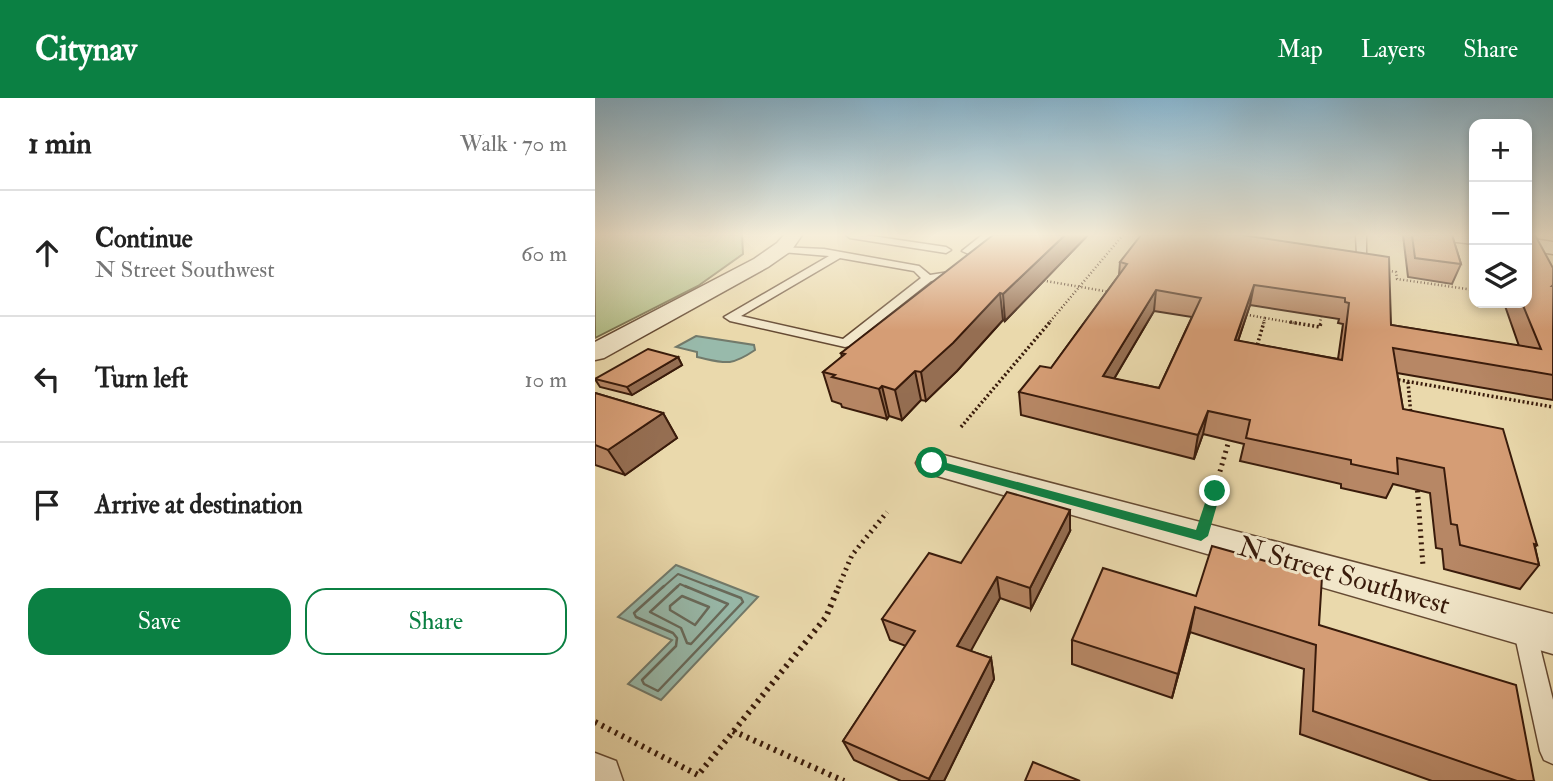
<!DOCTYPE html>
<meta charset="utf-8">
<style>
:root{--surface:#fff;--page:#f2f2f2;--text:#222;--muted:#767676;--line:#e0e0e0;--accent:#0b8043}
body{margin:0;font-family:"IM FELL Double Pica",serif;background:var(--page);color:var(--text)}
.controls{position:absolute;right:21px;top:21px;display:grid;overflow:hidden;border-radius:14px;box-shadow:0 4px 10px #0003}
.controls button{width:63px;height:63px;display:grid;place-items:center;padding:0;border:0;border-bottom:2px solid var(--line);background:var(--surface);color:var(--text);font:35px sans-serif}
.stop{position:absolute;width:21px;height:21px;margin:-16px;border:5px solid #0b8043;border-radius:50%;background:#fff}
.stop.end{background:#0b8043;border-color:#fff;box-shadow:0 2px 7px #0008}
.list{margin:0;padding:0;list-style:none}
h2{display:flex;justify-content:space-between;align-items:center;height:91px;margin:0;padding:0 28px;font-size:30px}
h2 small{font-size:23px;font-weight:400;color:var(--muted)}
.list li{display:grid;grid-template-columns:46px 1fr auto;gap:21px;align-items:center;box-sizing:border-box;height:126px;padding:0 28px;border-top:2px solid var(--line)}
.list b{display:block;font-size:26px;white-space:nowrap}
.list p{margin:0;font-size:23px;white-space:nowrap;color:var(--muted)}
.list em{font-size:23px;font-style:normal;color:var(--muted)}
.actions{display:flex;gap:14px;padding:21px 28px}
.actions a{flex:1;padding:16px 0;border:2px solid var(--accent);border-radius:21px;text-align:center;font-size:24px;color:var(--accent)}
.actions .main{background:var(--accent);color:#fff}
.icon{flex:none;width:38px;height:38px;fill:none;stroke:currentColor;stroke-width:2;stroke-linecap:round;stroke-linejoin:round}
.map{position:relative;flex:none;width:958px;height:683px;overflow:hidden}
header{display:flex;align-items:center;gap:42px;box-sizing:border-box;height:98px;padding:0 35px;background:var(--accent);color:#fff}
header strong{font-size:33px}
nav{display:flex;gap:38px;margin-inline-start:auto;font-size:24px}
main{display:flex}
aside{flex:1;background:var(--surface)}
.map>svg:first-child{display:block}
.green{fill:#b5bf8a;stroke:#776d4a;stroke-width:2}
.water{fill:#98baab;stroke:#727a6b;stroke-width:2}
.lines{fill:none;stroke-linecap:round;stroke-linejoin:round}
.shore-far1{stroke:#686a5b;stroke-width:2}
.shore{stroke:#686a5b;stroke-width:2.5}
.service-casing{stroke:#654a33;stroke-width:3}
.minor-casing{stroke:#654a33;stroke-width:3}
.path-far3{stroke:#391b0b;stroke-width:2.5;stroke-dasharray:1 2.5;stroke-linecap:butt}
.path-far2{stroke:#391b0b;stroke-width:3.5;stroke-dasharray:2 2.5;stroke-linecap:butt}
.path-far1{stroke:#391b0b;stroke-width:5;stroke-dasharray:2 4.5;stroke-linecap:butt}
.path{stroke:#391b0b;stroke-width:6;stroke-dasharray:2.5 5;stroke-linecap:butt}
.service{fill:#f1e6c9;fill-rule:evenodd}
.minor{fill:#f1e6c9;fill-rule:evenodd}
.wall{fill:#b78765;stroke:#391b0b;stroke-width:2;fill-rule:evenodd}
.shaded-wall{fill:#956e52;stroke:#391b0b;stroke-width:2}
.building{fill:#d59d75;stroke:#391b0b;stroke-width:2;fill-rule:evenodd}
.route{fill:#0b8043}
.labels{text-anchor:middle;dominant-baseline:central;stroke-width:6;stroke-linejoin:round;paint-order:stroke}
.near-street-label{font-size:28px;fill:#391b0b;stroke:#f1e6c9}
</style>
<header>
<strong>Citynav</strong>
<nav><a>Map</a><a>Layers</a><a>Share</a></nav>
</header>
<main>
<aside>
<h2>1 min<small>Walk · 70 m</small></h2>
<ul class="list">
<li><svg class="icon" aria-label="ahead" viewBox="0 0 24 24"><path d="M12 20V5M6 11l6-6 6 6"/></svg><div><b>Continue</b><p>N Street Southwest</p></div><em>60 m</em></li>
<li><svg class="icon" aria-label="left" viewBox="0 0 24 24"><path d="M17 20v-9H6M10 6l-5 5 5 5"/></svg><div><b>Turn left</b></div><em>10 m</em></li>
<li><svg class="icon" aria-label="arrive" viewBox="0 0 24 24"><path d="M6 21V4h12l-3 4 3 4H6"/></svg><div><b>Arrive at destination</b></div></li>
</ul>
<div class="actions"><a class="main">Save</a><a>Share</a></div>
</aside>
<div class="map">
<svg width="958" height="683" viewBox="0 0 958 683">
<rect width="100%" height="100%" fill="#ead9ac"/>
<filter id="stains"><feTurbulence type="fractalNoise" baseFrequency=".00286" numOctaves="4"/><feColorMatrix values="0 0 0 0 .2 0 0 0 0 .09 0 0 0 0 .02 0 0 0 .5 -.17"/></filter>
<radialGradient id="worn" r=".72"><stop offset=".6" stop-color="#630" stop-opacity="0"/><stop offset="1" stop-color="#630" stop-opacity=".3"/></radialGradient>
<path class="green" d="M0,137H147L148,156L103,188L0,240Z"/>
<g class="water">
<path d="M101,238L159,247L160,252C135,269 130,265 102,259V254L81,249Z"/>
<path d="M81,467L163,499L66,602L33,586L77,542L23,519Z"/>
</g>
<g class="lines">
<g class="shore-far1">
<path d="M67,490L83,476L119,490"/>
<path d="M81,490L85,486L94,490"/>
</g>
<g class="shore">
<path d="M69,488L39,515L41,519L78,535L82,540L81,548L47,582L49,586L63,593L148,504L146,500L115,488"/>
<path d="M83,488L55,514L86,530L92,545L96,546L133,506L90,488"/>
<path d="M87,498L114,509L100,527L75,512V508Z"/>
</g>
<g class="service-casing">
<g id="service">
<path d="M251,137H270L351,149L356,152L351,155L255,140Z"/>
<path d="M387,137H397L379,152L386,156L385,160L361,179L336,183L254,248L250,249L135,223L129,219L234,158L187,154L182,151L184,149L229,151L324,168L335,177L354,174L376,157L367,153ZM245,160L319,173L326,180L248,241L146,218Z"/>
<path d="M761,137H771V163L753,162L748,159L753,156L762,157Z"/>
<path d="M929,519L937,522L940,529L958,602V666L949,662L945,653L918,529L921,522Z"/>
</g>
</g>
<g class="minor-casing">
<g id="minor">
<path d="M189,137H207L196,153L173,169L9,260L0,262V244L159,161L182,145Z"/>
<path d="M844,137H879V146L853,143Z"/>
<path d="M932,140L958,144V156L932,152Z"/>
<path d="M337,354L958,516V556L325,373L321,365L325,357Z"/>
<path d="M0,655L21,663L28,683H0Z"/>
</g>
</g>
<g class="path-far3">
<path d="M539,137L551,138"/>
<path d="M790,172L801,174L802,181L879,192"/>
<path d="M445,182L515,194"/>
<path d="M648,216L670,220L668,226"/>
<path d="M670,220L705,226"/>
<path d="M453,226L528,137"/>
<path d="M725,226L727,212"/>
</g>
<g class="path-far2">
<path d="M695,224L725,229L726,224"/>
<path d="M661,251L669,224"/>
<path d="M799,281L958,309"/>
<path d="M813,284L816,318"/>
<path d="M366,329L455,224"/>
</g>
<g class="path-far1">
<path d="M822,386L828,468"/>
<path d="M614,411L635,339"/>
<path d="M243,490L257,457L292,414"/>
</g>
<g class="path">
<path d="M0,624L103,677L231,519L244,488"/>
<path d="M138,633L249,683"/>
</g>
<use href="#service" class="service"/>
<use href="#minor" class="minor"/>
</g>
<g class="wall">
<path d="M493,137L410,223L408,222L362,273L331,303L326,302L307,322L294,318L292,321L247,309L246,306L237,303L228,274L247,259L246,255Z"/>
<path d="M648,137L796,227L924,248L909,205H932L958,170V302L802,275L808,311L942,447L940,449L944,467L925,491L849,471L847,451L841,450L835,395L798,386L791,400L746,390V386L645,363L649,346L608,336L599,361L426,317L424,294L456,270L524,177L525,164ZM655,207L744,221L743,225L748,226L743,261L643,243ZM559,213L597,219L564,290L519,281Z"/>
<path d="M808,137H857L866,166L857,186L813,179Z"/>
<path d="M83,259L87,267L37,297L5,289L0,281Z"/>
<path d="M0,295L68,315L82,340L30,377L0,367Z"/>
<path d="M475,433L436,511L405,500L375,553L396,560L399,581L349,683H306L259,662L248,643L311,548L295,542L287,521L366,465Z"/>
<path d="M601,498L724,527L939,683H837L705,636L709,571L595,534L577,600L477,566V542Z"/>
</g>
<g class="shaded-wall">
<path d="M470,137H493L410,223L408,196Z"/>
<path d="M659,187L655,207L636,264L640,242Z"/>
<path d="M561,192L559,213L507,301L508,278Z"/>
<path d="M405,195L408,222L362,273L331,303L326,274Z"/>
<path d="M83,259L87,267L37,297L32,289Z"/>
<path d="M320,273L326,302L307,322L300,292Z"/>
<path d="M287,288L294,318L292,321L284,291Z"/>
<path d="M613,313L608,336L599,361L603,337Z"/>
<path d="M68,315L82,340L30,377L13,352Z"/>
<path d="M475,412V433L436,511L435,490Z"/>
<path d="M402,479L405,500L367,569L362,548Z"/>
<path d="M600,509L595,534L577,600L583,576Z"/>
<path d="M396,560L399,581L349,683H335L334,681Z"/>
</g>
<g class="building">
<path d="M398,137H470L408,196L405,195L358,245L326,274L320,273L300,292L287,288L284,291L237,279L240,277L228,274L250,256L246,255Z"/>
<path d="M546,137H647L794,159L796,227L946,251L927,205H932V137H940L958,170V187L957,188H958V277L798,250L808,311L908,331L942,447L939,446L944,467L865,447L862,427L856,426L849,370L802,360L803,376L756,366V362L651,340L655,322L613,313L603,337L424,294L445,268L456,270L532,166L525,164ZM659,187L750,200V204L754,205L747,262L640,242ZM561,192L606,200L564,290L508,278Z"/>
<path d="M817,137H857L866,166L820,160Z"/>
<path d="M53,251L83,259L32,289L0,281Z"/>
<path d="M0,295L68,315L13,352L0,347Z"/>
<path d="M412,394L475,412L435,490L402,479L362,548L396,560L334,681L248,643L320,533L287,521L334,455L366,465Z"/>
<path d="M617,448L727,479L724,527L921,587L939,683H922L718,613L721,547L600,509L583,576L477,542L508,470L601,498Z"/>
<path d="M438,664L485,683H430Z"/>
</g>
<linearGradient id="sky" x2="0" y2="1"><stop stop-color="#88b6d0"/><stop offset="0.59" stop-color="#f6eeda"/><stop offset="1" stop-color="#f6eeda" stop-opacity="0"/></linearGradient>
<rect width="958" height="232" fill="url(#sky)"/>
<path class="route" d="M337,361L601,432L615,390H624L626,393L613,438L606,443L332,367L331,365Z"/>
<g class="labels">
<g class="near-street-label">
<text transform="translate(749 478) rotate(16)">N Street Southwest</text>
</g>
</g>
<rect width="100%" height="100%" filter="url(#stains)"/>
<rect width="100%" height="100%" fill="url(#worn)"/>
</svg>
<div class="controls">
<button>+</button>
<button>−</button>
<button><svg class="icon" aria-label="layers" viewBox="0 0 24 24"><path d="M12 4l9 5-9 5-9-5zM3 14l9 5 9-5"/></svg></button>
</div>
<div class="stop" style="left:337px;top:365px"></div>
<div class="stop end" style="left:620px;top:393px"></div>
</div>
</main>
